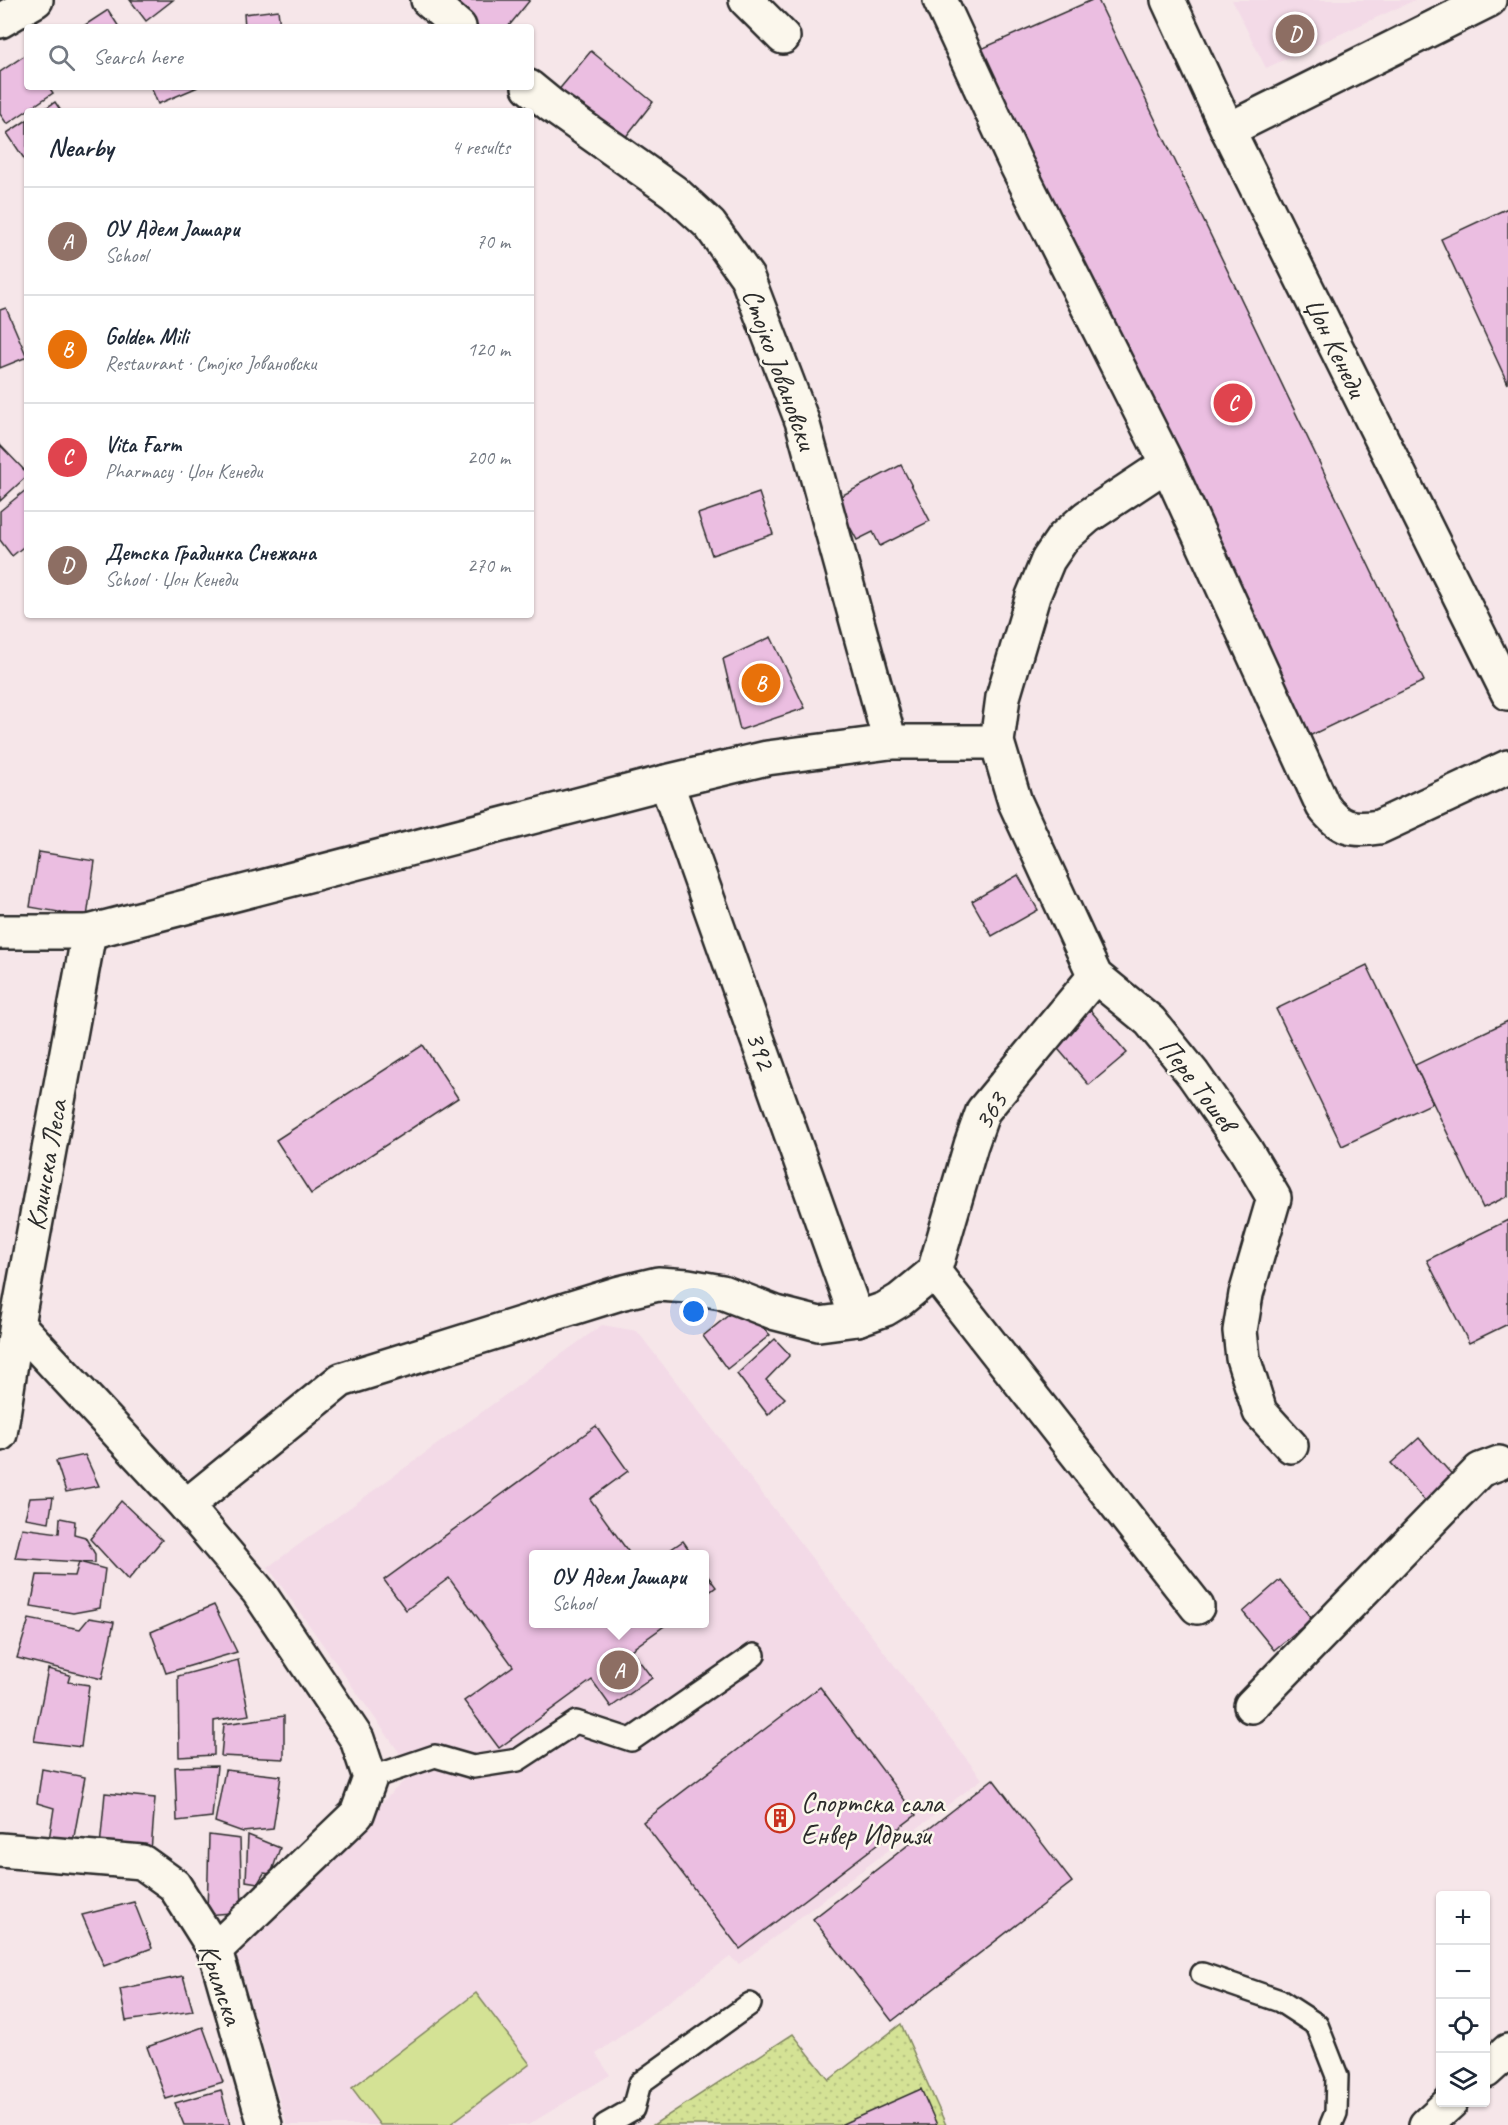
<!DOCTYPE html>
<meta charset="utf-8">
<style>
:root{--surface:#fff;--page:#f2f2f3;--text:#1f2937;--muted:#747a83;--line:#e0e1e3;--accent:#1a73e8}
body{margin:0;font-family:Caveat,sans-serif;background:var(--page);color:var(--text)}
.controls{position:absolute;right:18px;bottom:18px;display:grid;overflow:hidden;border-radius:6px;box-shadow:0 2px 4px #0004}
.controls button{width:54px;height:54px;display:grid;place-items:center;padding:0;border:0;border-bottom:2px solid var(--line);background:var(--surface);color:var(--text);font:30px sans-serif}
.you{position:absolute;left:694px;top:1312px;width:21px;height:21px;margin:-15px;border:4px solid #fff;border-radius:50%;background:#1a73e8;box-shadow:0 0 0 9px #1a73e833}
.badge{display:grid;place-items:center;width:39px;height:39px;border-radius:50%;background:var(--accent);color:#fff;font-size:20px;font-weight:700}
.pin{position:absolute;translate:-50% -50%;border:3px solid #fff;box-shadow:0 2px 6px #0006}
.popup{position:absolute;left:529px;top:1550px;width:180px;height:78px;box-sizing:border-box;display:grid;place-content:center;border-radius:6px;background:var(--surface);filter:drop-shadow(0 2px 4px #0005);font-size:20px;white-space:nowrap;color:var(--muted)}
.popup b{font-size:22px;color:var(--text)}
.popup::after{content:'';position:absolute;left:50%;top:100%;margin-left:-12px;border:12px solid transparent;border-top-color:var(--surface)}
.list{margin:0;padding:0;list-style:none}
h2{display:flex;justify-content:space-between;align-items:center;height:78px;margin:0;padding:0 24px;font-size:26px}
h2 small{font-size:20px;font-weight:400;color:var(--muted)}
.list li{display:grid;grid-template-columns:39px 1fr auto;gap:18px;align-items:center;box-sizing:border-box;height:108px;padding:0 24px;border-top:2px solid var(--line)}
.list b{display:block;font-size:22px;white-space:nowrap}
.list p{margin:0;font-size:20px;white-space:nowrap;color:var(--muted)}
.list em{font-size:20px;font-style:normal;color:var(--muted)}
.icon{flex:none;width:33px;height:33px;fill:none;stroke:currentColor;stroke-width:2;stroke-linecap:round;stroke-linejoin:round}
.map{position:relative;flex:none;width:1508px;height:2125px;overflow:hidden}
.search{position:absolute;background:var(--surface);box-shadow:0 2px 4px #0004;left:24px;top:24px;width:510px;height:66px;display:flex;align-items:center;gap:15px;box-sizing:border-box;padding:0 21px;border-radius:6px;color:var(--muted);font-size:22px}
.panel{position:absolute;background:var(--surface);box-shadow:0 2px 4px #0004;left:24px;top:108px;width:510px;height:510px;border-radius:6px}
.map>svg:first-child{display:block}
.built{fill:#f3dae7;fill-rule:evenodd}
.grass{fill:url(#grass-dots);stroke:#808660;stroke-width:1.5}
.garden{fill:#d4e295;stroke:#808660;stroke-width:1.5}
.building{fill:#ebbee1;stroke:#2b2b2b;stroke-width:1.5}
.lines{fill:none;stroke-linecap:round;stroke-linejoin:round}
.service-casing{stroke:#2b2b2b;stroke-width:26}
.minor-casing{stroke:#2b2b2b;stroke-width:38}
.tertiary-casing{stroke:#2b2b2b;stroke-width:38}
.service{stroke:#fbf7ec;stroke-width:21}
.minor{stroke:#fbf7ec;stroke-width:33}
.tertiary{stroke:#fbf7ec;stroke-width:33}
.labels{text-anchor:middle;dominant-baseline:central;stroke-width:5;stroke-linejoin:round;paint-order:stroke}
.street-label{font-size:28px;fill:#2b2b2b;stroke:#fbf7ec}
.poi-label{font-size:28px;fill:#2b2b2b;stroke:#fbf7ec;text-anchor:start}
</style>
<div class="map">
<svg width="1508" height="2125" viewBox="0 0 1508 2125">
<defs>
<pattern id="grass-dots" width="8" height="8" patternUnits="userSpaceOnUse" patternTransform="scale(1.5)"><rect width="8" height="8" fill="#d4e295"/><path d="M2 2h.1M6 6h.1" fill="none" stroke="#b6c281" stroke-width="1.8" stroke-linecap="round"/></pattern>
</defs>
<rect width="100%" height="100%" fill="#f6e6e9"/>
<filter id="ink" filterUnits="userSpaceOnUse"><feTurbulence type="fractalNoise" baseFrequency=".0167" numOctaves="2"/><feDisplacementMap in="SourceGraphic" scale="12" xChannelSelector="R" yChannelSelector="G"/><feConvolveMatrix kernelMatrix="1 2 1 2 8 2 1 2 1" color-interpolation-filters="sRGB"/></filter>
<g filter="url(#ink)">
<g class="built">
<path d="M1232,0H1415L1266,68Z"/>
<path d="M602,1325L637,1331L982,1779L739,1964L730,1957L596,2054L610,2075L528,2125H287L234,1947L413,1772L268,1567ZM534,1554H704V1624H534Z"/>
</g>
<path class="grass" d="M901,2024L946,2125H653L793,2034L829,2080Z"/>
<path class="garden" d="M476,1993L530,2064L449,2125H380L352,2088Z"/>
<g class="building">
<path d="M130,0H173L146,21Z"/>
<path d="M461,0H530L508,27H479L455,7Z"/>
<path d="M1092,0H1098L1424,681L1303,739L972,53Z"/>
<path d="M108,10L119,27H82Z"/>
<path d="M278,10L280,27H245L244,14Z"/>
<path d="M591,51L653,102L621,143L557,92Z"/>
<path d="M27,54V87H49L53,93L7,124L0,114V72Z"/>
<path d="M151,87H198L158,104Z"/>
<path d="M55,102L61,111H41Z"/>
<path d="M27,120V163L7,133Z"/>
<path d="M1508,208V384L1441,239Z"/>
<path d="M6,308L27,357L0,368V310Z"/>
<path d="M0,445L27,473V476L0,501Z"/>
<path d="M901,465L930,521L880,546L873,532L857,540L835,499Z"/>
<path d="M27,489V544L12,556L0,540V511Z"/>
<path d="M759,493L773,534L712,555L698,514Z"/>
<path d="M771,637L805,708L740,730L723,659Z"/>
<path d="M39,852L95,861L87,917L30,907Z"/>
<path d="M1018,875L1038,910L992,936L972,901Z"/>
<path d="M1367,965L1433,1103L1342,1146L1276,1009Z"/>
<path d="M1085,1004L1127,1053L1089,1085L1047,1036Z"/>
<path d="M1508,1021V1196L1483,1208L1415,1065Z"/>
<path d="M423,1045L458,1098L311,1194L276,1140Z"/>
<path d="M1508,1220V1324L1469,1343L1427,1260Z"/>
<path d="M741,1305L770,1335L727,1369L703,1336Z"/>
<path d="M775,1339L790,1355L766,1380L785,1398L768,1415L737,1374Z"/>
<path d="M596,1426L628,1471L590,1499L630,1554H534V1624H667L631,1650L652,1678L611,1707L592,1680L499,1748L464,1701L513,1666L449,1578L406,1610L384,1580Z"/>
<path d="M1419,1438L1456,1479L1428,1504L1391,1463Z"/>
<path d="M85,1455L99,1486L66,1492L56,1461Z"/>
<path d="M53,1497L49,1522L25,1518L30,1498Z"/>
<path d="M121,1501L162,1540L128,1580L90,1539Z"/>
<path d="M60,1518L75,1521L74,1534L85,1537L95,1554V1563L15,1558L22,1528L59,1533Z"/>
<path d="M683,1541L692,1554H664Z"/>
<path d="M79,1562L105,1569L100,1608L73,1613L31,1606L37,1575L75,1576Z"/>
<path d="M704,1571L716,1587L704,1596Z"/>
<path d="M1280,1580L1312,1619L1274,1650L1243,1612Z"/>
<path d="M214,1605L237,1652L166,1673L151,1632Z"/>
<path d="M89,1618L114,1622L102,1679L17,1658L29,1619L80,1629Z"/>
<path d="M238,1660L249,1715L214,1721V1755L179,1757L178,1676Z"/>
<path d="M48,1669L70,1675L68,1682L89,1685L81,1747L34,1741Z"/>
<path d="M820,1687L916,1815L740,1949L643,1822Z"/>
<path d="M284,1716V1759L221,1756L224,1724Z"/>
<path d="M217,1766L212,1817L177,1821L175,1767Z"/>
<path d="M42,1769L85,1777L73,1842L49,1840L54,1808L37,1803Z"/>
<path d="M225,1770L281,1776L273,1829L243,1832L215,1822Z"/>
<path d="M993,1779L1072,1882L892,2021L813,1919Z"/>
<path d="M105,1793L155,1798L151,1852L100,1847Z"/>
<path d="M209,1835L240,1839L242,1912L207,1915Z"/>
<path d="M248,1835L280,1848L271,1874L264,1873L258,1883L246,1881Z"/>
<path d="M134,1902L152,1948L104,1966L82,1915Z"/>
<path d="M183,1976L193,2011L126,2021L120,1989Z"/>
<path d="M203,2027L223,2082L166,2099L147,2047Z"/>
<path d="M921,2089L937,2125H840Z"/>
<path d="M221,2090L230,2125H184L175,2103Z"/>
</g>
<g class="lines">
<g class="service-casing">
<g id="service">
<path d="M370,1778L435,1756L473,1767L518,1760L576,1722L631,1740L754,1655"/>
<path d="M1202,1974L1280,2001L1317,2025L1337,2076L1336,2113L1331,2125"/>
<path d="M605,2125L633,2109L640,2083L750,2004"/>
</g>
</g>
<g class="minor-casing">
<g id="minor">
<path d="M428,0L459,27"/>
<path d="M746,0L783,37"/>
<path d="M940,0L1015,162L1167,464L1323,806C1340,829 1353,831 1379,827L1508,767"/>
<path d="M0,21L36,0"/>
<path d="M529,87L551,105L674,192L710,225L747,277L802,421L890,742"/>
<path d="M1228,130L1489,0"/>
<path d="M1167,464L1087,517L1063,538L1048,560L1033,596L1003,697L997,742L1015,802L1095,976L1150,1021L1193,1074L1245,1149L1274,1198L1246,1294L1240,1331L1243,1358L1260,1412L1291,1446"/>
<path d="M666,782L857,1319"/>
<path d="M0,932H89L666,782L767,758L890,742H997"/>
<path d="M934,1272L971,1145L983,1111L1095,976"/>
<path d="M17,1324L186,1506"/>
<path d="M0,1434L17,1324L89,932"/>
<path d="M1251,1706L1480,1470L1499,1463"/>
<path d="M0,1850L142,1862L174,1885L215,1950L265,2125"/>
<path d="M215,1950L357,1814L370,1778L357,1739L258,1591L186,1506L341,1380L620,1293L658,1284L688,1286L722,1292L776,1313L819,1324L857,1319L885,1309L900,1300L934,1272L1197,1607"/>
<path d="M1486,2071L1508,2051"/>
<path d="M1426,2125L1451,2102"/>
</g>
</g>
<g class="tertiary-casing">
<path id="tertiary" d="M1168,0L1228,130L1508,693"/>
</g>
<use href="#service" class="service"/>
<use href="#minor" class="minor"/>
<use href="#tertiary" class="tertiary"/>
</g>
</g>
<defs>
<g id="building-ring" transform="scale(1.5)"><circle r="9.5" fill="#fbf7ec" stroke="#c8321e" stroke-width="1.5"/><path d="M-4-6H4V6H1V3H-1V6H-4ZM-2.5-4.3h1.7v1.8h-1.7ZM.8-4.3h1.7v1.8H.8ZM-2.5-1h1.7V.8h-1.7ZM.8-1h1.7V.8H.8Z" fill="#c8321e"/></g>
</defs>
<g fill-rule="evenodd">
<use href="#building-ring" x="780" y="1818"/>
</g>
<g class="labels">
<g class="street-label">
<text transform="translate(1336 347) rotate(64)">Џон Кенеди</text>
<text transform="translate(780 369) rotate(70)">Стојко Јовановски</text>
<text transform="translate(761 1050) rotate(70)">392</text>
<text transform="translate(1198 1084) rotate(53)">Пере Тошев</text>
<text transform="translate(990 1111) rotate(-59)">363</text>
<text transform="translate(46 1165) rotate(-80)">Клинска Леса</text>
<text transform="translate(221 1984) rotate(71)">Кримска</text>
</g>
<g class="poi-label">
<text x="801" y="1802">Спортска сала<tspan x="801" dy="32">Енвер Идризи</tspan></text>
</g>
</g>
</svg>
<div class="controls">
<button>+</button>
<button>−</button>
<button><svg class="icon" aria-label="locate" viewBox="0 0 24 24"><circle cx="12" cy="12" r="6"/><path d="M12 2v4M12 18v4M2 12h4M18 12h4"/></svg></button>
<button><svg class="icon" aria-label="layers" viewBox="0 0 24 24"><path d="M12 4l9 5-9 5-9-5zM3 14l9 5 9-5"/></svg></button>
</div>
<div class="you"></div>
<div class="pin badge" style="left:619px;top:1670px;background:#8d6e63">A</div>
<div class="popup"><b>ОУ Адем Јашари</b>School</div>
<div class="pin badge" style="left:761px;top:683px;background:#e8710a">B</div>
<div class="pin badge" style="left:1233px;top:403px;background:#e0444e">C</div>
<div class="pin badge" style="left:1295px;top:34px;background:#8d6e63">D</div>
<div class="search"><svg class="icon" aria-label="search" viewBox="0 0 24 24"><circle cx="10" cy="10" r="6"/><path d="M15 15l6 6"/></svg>Search here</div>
<section class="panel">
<h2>Nearby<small>4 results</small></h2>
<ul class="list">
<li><span class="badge" style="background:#8d6e63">A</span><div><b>ОУ Адем Јашари</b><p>School</p></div><em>70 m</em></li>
<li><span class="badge" style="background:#e8710a">B</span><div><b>Golden Mili</b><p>Restaurant · Стојко Јовановски</p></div><em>120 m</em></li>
<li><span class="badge" style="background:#e0444e">C</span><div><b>Vita Farm</b><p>Pharmacy · Џон Кенеди</p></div><em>200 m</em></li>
<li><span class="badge" style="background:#8d6e63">D</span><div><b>Детска Градинка Снежана</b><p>School · Џон Кенеди</p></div><em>270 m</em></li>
</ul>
</section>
</div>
